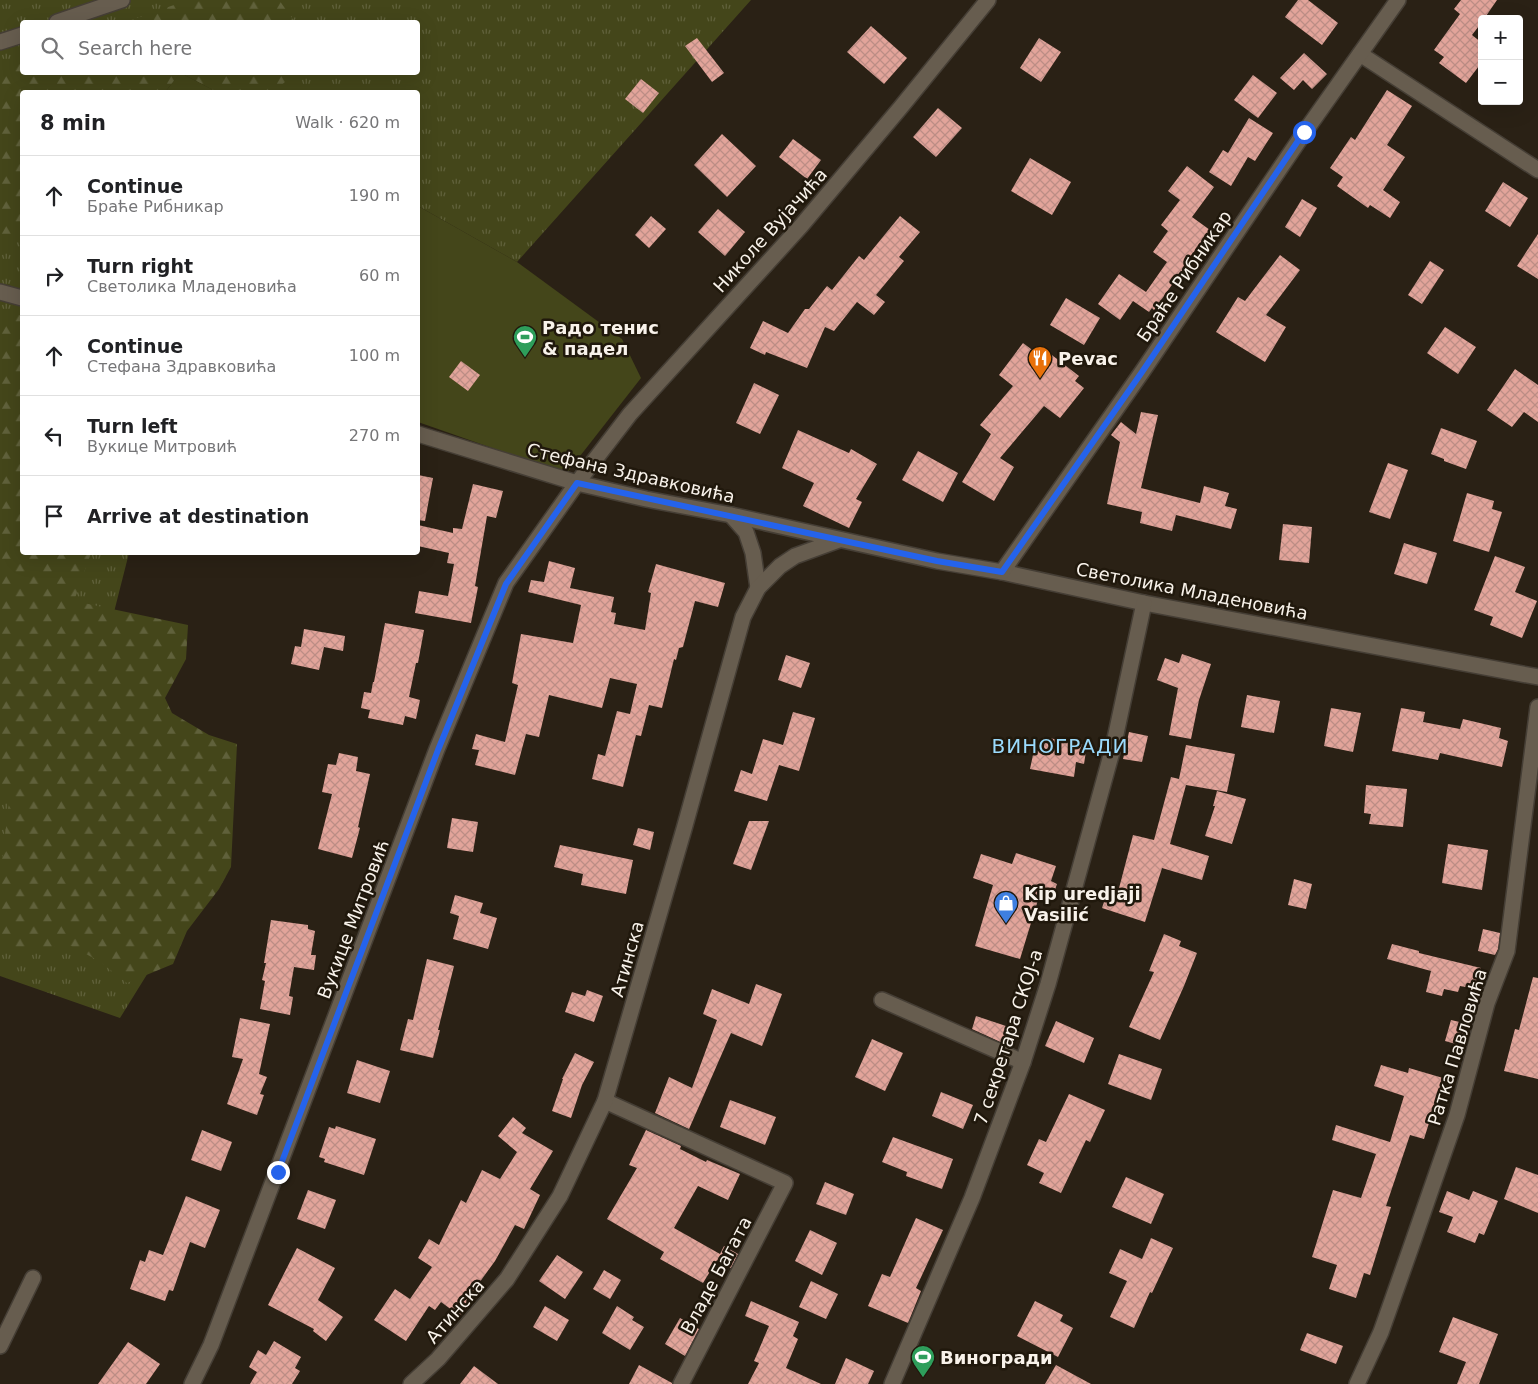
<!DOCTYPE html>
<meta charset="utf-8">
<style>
:root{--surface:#fff;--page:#f2f2f2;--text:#202124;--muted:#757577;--line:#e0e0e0}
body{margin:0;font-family:"DejaVu Sans",sans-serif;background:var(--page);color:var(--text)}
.controls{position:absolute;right:15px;top:15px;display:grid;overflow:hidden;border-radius:5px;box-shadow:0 5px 20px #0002}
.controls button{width:45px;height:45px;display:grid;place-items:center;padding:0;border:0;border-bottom:1px solid var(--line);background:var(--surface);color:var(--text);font:25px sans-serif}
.stop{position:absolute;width:15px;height:15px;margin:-11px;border:4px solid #2563eb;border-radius:50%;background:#fff}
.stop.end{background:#2563eb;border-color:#fff;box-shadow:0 1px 5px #0008}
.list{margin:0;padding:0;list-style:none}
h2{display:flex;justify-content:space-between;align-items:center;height:65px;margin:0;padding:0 20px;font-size:21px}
h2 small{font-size:16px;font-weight:400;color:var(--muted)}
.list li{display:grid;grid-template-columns:32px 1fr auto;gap:15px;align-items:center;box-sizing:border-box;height:80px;padding:0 20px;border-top:1px solid var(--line)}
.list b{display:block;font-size:19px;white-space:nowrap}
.list p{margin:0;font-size:16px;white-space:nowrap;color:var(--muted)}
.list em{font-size:16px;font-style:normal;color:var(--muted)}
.icon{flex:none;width:28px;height:28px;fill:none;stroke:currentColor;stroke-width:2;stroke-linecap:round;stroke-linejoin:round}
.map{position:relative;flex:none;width:1538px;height:1384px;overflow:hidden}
.search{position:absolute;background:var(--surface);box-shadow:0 5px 20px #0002;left:20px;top:20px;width:400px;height:55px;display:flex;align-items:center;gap:12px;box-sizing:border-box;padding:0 18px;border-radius:5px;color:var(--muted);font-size:19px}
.panel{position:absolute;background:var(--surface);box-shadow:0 5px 20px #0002;left:20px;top:90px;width:400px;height:465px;border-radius:5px}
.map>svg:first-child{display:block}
.grass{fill:url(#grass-tufts)}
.forest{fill:url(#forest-firs)}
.garden{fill:#44461a}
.building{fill:url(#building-cross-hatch)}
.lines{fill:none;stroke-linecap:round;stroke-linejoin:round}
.minor-casing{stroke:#453e35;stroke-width:18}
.minor{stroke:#675d4f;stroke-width:15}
.route{stroke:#2563eb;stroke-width:6}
.labels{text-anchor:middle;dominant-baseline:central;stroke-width:5;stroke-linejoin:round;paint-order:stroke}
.street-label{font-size:18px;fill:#f8f2ea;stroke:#20180c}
.poi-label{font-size:18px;font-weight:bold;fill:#f8f2ea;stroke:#20180c;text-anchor:start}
.quarter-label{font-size:20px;letter-spacing:1px;fill:#9bdbfd;stroke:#20180c}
</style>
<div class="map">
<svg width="1538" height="1384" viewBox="0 0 1538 1384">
<defs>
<pattern id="grass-tufts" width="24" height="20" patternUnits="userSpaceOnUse" patternTransform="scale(1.25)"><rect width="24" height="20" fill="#44461a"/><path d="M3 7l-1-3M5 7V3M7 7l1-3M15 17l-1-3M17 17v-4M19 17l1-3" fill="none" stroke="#60613b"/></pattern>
<pattern id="forest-firs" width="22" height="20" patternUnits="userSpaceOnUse" patternTransform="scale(1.25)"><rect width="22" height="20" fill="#44461a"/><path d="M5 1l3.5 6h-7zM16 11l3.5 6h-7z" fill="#60613b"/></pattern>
<pattern id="building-cross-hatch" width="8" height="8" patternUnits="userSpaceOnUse" patternTransform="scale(1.25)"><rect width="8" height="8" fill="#e2a49a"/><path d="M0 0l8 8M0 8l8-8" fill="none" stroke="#bc8d85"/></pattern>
</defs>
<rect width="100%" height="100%" fill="#2a2115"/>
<path class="grass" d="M0,0H751L517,262L418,206V92H217L181,73L418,72V22H22V72L165,92H22V552L129,553L79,750L190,905L120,1018L0,976Z"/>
<g class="forest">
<path d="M188,0H279L295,22H126Z"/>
<path d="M22,60V72L181,73L165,92H22V224L15,241L0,256V68Z"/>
<path d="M181,73H286L285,82L273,92H217Z"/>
<path d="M0,309L22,316V552L91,553L74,601L188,625L186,659L165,698L172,713L209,735L237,744L231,867L219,889L187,931L173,964L127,983L99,961L71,946L14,949L0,947V875L10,796L0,790Z"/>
</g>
<g class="garden">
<path d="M181,72V73L217,92H165Z"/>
<path d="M418,206L517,262L622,339L641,378L566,474L418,422Z"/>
</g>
<g class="building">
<path d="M1298,0H1308L1338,23L1322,45L1285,17Z"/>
<path d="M1461,0H1497L1484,19H1482V22L1472,35L1482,43V62L1466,83L1439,63L1444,57L1434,50L1460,14L1454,9Z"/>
<path d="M871,26L907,58L884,84L847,52Z"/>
<path d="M697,38L724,73L712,82L685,46Z"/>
<path d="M1039,38L1061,52L1041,82L1020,68Z"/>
<path d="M1304,53L1327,74L1312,89L1303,80L1294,90L1280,78Z"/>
<path d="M1253,75L1277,93L1258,118L1234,100Z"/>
<path d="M641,79L659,93L643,113L625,99Z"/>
<path d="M1387,90L1412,106L1387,145L1405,157L1383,190L1400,202L1390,218L1370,205L1368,208L1337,186L1343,177L1330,168L1351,137L1355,140Z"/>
<path d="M938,108L962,128L936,157L913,137Z"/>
<path d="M1249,118L1273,133L1255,161L1248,157L1231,186L1209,172L1223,150L1228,153Z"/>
<path d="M722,134L756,166L727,197L694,165Z"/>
<path d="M793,139L821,160L807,179L779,157Z"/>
<path d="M1030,158L1071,182L1052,215L1011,191Z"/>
<path d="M1187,166L1214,187L1192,217L1210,230L1190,257L1191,258L1154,310L1152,308L1149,312L1133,301L1120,320L1098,304L1119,274L1146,292L1167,262L1153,252L1168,231L1161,225L1180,200L1168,191Z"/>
<path d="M1503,182L1528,198L1510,227L1485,211Z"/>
<path d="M1302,199L1317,208L1300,237L1285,227Z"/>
<path d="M718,209L745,232L725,256L698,232Z"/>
<path d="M651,216L666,229L649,248L635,235Z"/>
<path d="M900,216L920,232L899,257L904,261L876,295L885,302L874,315L857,302L834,331L825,327L807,368L766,352L765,355L750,348L763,321L788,333L805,309H809L827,286L832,290L859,256L864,260Z"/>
<path d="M1538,234V279L1517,266Z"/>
<path d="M1280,255L1300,270L1266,315L1286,327L1265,362L1216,332L1238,297L1245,301Z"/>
<path d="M1430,261L1444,270L1422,304L1408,295Z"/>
<path d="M1066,298L1100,318L1084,345L1050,325Z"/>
<path d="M1445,327L1476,347L1458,374L1427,353Z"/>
<path d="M1023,343L1043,358L1048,352L1079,376L1075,381L1084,388L1060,418L1044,406L1000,458L1014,467L994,501L962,482L991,434L980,425L1013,386L999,375Z"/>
<path d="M461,361L480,375L468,391L449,377Z"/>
<path d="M1515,369L1538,385V422L1524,412L1512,427L1487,410Z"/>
<path d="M754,383L779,395L760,434L736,423Z"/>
<path d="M1141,412L1158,415L1141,488L1200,503L1204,486L1229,493L1225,506L1237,509L1231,529L1176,515L1172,531L1140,523L1142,512L1107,504L1120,442L1111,435L1121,422L1136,434Z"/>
<path d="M1441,428L1477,441L1466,469L1444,461V459L1431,454Z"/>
<path d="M798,430L849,453L851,449L877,464L856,499L862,502L849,528L803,506L814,483L782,468Z"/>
<path d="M918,451L958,473L943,502L902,480Z"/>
<path d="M1388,463L1408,470L1390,519L1369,512Z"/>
<path d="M418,475L433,478L425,521L418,520Z"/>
<path d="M473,484L503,491L496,518L487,516L475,586L478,587L471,623L415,613L419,591L448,596L454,564L447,563L449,553L418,546V525L453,533V528L462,529Z"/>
<path d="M1467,493L1494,501L1492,509L1502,512L1489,552L1453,541Z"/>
<path d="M1283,524L1312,527L1309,563L1279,560Z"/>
<path d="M1404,543L1437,553L1427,584L1394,574Z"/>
<path d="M1495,556L1525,567L1515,592L1537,601L1522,638L1490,625L1493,617L1474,610Z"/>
<path d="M549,561L575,568L570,588L614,597L611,612L616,613L614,624L645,630L651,593L648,592L656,564L725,583L718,607L695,601L683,647L679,648L676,660L674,659L662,708L649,705L641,736L636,735L623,787L592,779L598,754L605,756L617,711L630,714L637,684L610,678L602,708L549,695L539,737L526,734L515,775L475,765L479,750L472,749L476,734L505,742L518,685L512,683L521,634L573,643L581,605L528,592L531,580L544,582Z"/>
<path d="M385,623L424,630L418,663H416L409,697L420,700L416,719L405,716L403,725L368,718L370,710L361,708L364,692L371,693L373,682H374Z"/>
<path d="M304,629L345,636L343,651L324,647L319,670L291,664L295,646L301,647Z"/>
<path d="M1182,654L1211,664L1199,700L1191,739L1169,735L1178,688L1157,680L1165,658L1179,663Z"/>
<path d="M786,655L810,663L801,688L778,680Z"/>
<path d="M1247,695L1280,701L1274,733L1241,727Z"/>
<path d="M1331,708L1361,713L1353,752L1324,746Z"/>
<path d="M1401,708L1425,712L1423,722L1460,729L1463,719L1501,728L1499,738L1508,741L1502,767L1440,753L1438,760L1392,751Z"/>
<path d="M793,712L815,718L799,771L779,765L767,801L734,791L741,770L752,774L763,739L783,745Z"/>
<path d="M1129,732L1148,736L1142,762L1123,759Z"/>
<path d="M1043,737L1087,745L1084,764L1076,762L1074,777L1030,769L1034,750L1041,751Z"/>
<path d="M1186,745L1235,754L1227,792L1186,785L1170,844L1209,856L1202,880L1162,868L1145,922L1102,908L1108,889L1118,892L1133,835L1154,840L1171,777L1179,779Z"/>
<path d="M339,753L358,757L356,771L370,774L358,827L360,828L352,858L318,849L332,794L322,792L328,764L336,765Z"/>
<path d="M1366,785L1407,789L1403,827L1369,824L1371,814L1364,813Z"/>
<path d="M1217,791L1246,799L1232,844L1205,836L1215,806H1213Z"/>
<path d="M452,818L478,822L473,852L447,848Z"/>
<path d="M749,821H769L751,870L733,864Z"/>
<path d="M638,828L654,832L650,850L633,845Z"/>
<path d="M1448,844L1488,850L1482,890L1442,883Z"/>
<path d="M560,845L633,860L626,894L581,885L583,874L554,867Z"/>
<path d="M1016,853L1056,866L1051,881L1057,884L1050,904L1038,900L1020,959L975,946L993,885L973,878L981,854L1012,864Z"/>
<path d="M1294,879L1312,884L1306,909L1288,905Z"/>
<path d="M455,895L483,903L480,913L497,918L488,949L453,939L459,916L450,913Z"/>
<path d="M271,920L308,925V929L315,931L311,955H316L314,970L294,967L289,996L293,997L290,1015L260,1009L265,981L262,980L266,963H264Z"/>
<path d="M1483,929L1500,933L1498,949L1495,955L1478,951Z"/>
<path d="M1164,934L1181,941L1179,946L1197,953L1184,986L1160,1040L1129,1027L1154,972L1149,971Z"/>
<path d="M1392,944L1419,951V953L1481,968L1475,989L1460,986L1458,992L1444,989L1442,996L1426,992L1431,971L1387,959Z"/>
<path d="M427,959L454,966L438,1030H440L433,1058L400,1050L408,1019L413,1020Z"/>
<path d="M1533,977L1538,978V1079L1504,1071L1515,1029L1519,1030Z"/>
<path d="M756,984L782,994L762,1046L731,1033L689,1129L655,1113L669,1077L692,1088L717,1020L703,1014L712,989L749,1004Z"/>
<path d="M587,990L603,996L594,1022L565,1012L572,992L585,996Z"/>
<path d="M976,1016L1012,1028L1007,1045L972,1029Z"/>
<path d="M240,1018L270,1024L259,1074L267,1077L260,1094L264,1095L257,1115L227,1104L243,1059L232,1057Z"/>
<path d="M1451,1020L1468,1024L1463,1046L1445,1041Z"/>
<path d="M1056,1021L1094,1038L1084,1063L1045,1046Z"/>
<path d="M872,1039L903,1053L885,1091L855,1077Z"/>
<path d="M575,1053L594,1062L582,1085L571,1118L552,1111L563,1079H562Z"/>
<path d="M1119,1054L1162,1069L1151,1100L1108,1084Z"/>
<path d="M357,1060L390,1071L380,1103L347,1093Z"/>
<path d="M1381,1065L1408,1073L1409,1068L1443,1078L1424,1139L1410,1135L1386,1206L1391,1207L1370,1275L1364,1273L1356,1298L1329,1289L1337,1265L1312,1257L1333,1190L1361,1198L1376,1154L1332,1140L1336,1125L1390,1142L1404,1096L1374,1086Z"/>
<path d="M941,1092L973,1105L963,1129L932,1116Z"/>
<path d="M1069,1094L1105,1110L1090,1142L1086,1140L1061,1193L1039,1183L1044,1173L1027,1165L1039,1139L1046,1142Z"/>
<path d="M730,1100L776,1117L765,1145L720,1127Z"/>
<path d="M513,1117L526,1128L522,1133L553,1151L530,1189L540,1195L524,1229L515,1225L495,1261L466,1301L469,1304L460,1316L441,1302L435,1310L429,1306L406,1341L374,1320L395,1289L410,1299L432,1267L418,1258L429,1239L439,1245L461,1200L466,1203L482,1170L500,1179L517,1152L498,1136Z"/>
<path d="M336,1126L376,1139L364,1175L324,1162L325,1159L319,1157L329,1127L335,1129Z"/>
<path d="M202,1130L232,1142L221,1171L191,1160Z"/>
<path d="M646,1130L681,1146L680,1149L706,1162L707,1160L740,1174L728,1200L698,1186L674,1228L720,1254L724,1246L738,1254L731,1268L717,1260L703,1283L660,1259L664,1252L607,1219L637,1168L629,1165Z"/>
<path d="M893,1137L953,1159L942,1189L906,1176L907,1172L882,1162Z"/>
<path d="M1516,1167L1538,1175V1213L1504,1199Z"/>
<path d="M1126,1177L1164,1194L1151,1224L1112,1207Z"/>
<path d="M825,1182L854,1194L846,1215L816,1204Z"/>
<path d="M308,1190L336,1200L325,1229L297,1219Z"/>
<path d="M1447,1191L1469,1200L1473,1191L1498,1201L1484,1235L1479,1233L1475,1243L1447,1232L1453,1217L1439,1212Z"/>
<path d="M186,1196L220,1210L205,1248L190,1242L173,1291L169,1290L165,1301L130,1289L140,1260L145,1262L149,1250L163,1255Z"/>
<path d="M916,1218L943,1230L916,1288L921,1291L908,1323L868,1306L882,1274L890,1277Z"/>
<path d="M810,1230L837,1243L822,1275L795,1261Z"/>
<path d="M1151,1238L1173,1248L1152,1293L1150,1292L1134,1328L1110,1317L1127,1281L1109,1273L1120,1249L1142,1259Z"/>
<path d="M297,1248L335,1268L318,1300L343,1317L326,1341L313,1331L314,1329L268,1305Z"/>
<path d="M557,1255L583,1272L565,1299L539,1281Z"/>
<path d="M604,1270L621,1280L610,1299L593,1289Z"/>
<path d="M811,1281L838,1294L826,1319L799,1307Z"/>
<path d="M751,1301L799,1322L793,1336L798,1339L786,1368L821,1384H748L759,1363L754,1361L769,1326L745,1316Z"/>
<path d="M1035,1301L1063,1315L1060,1321L1073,1328L1058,1357L1017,1336Z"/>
<path d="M545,1306L569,1320L557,1341L533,1327Z"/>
<path d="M617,1306L634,1317L632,1320L644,1327L630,1350L602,1333Z"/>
<path d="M1453,1317L1498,1334L1479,1384H1457L1466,1362L1439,1352Z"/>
<path d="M680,1318L699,1329L685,1356L665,1344Z"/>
<path d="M1307,1333L1343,1346L1336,1364L1300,1350Z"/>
<path d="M274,1341L301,1357L295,1368L300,1371L292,1384H250L257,1372L249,1367L258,1350L266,1355Z"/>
<path d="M128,1342L160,1364L146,1384H98Z"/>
<path d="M846,1358L874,1371L868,1384H835Z"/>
<path d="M639,1365L672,1383V1384H629Z"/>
<path d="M1056,1365L1091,1384H1045Z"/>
<path d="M474,1366L498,1384H460Z"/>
</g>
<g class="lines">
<g class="minor-casing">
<g id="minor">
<path d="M57,22L122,0"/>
<path d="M0,42L22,35"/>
<path d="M1360,54L1538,170"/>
<path d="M0,292L22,298"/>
<path d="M418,434L577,483L646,499L731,515L937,561L1002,572L1144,603L1538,677"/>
<path d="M731,515L746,532L753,553L758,588"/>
<path d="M1002,572L1142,372L1304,133L1398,0"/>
<path d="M882,1000L1023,1062"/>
<path d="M605,1101L785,1183L681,1384"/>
<path d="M0,1346L33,1278"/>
<path d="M192,1384L211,1345L437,749L506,583L577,483L630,414L801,226L901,107L988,0"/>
<path d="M411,1384L438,1359L507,1279L560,1196L605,1101L684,829L743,617L758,588L780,566L795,556L839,540"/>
<path d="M892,1384L972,1198L1023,1062L1048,984L1113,748L1144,603"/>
<path d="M1357,1384L1381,1332L1410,1250L1457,1115L1487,1003L1507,951L1538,707"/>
</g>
</g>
<use href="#minor" class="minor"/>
</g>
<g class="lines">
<path class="route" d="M278,1172L438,750L506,584L577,483L937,561L1002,572L1142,372L1304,132"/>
</g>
<defs>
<g id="stadium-pin" transform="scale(1.25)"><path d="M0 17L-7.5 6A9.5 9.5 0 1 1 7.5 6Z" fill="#2e9e5b" stroke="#20180c"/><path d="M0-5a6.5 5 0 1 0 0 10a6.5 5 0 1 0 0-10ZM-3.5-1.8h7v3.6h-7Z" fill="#fff"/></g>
<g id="restaurant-pin" transform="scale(1.25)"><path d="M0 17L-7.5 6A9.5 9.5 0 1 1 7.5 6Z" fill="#e8710a" stroke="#20180c"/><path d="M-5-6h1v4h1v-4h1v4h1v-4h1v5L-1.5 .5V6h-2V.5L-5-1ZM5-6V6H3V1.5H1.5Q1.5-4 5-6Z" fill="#fff"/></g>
<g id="shop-pin" transform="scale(1.25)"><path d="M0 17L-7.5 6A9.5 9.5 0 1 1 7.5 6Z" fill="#3f7fe0" stroke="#20180c"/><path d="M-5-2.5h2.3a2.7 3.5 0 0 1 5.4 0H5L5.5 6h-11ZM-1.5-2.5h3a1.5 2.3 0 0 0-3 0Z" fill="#fff"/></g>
</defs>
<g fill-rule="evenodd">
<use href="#stadium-pin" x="525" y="337"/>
<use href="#restaurant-pin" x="1040" y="358"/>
<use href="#shop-pin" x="1006" y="903"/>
<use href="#stadium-pin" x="923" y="1357"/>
</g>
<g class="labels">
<g class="street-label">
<text transform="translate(770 230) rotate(-48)">Николе Вујачића</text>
<text transform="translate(1184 276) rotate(-56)">Браће Рибникар</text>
<text transform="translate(631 473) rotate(13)">Стефана Здравковића</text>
<text transform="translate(1192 591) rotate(11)">Светолика Младеновића</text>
<text transform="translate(353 919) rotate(-69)">Вукице Митровић</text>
<text transform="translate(627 959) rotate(-74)">Атинска</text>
<text transform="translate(1008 1037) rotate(-72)">7 секретара СКОЈ-а</text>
<text transform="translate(1457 1047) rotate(-73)">Ратка Павловића</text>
<text transform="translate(716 1275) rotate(-62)">Владе Багата</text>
<text transform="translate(455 1311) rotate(-49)">Атинска</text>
</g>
<g class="poi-label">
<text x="542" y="327">Радо тенис<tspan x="542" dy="21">&amp; падел</tspan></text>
<text x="1058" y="358">Pevac</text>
<text x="1024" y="893">Kip uredjaji<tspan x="1024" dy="21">Vasilić</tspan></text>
<text x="940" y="1357">Виногради</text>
</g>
<g class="quarter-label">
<text x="1060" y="746">ВИНОГРАДИ</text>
</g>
</g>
</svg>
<div class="controls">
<button>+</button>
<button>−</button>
</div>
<div class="stop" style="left:1304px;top:132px"></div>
<div class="stop end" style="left:278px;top:1172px"></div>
<div class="search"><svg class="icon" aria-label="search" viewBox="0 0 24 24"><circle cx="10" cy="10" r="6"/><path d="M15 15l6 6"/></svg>Search here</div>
<section class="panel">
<h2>8 min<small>Walk · 620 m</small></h2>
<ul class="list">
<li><svg class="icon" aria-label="ahead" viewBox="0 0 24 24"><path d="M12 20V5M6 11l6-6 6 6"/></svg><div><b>Continue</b><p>Браће Рибникар</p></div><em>190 m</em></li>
<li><svg class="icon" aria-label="right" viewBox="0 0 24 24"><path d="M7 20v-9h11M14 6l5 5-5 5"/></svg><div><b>Turn right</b><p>Светолика Младеновића</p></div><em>60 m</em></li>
<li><svg class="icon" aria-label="ahead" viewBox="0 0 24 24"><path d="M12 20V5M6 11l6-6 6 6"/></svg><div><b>Continue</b><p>Стефана Здравковића</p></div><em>100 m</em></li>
<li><svg class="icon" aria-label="left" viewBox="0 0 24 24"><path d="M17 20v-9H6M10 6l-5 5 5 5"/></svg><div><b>Turn left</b><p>Вукице Митровић</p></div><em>270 m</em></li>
<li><svg class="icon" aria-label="arrive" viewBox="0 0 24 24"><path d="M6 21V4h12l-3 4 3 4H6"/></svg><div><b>Arrive at destination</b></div></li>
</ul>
</section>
</div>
